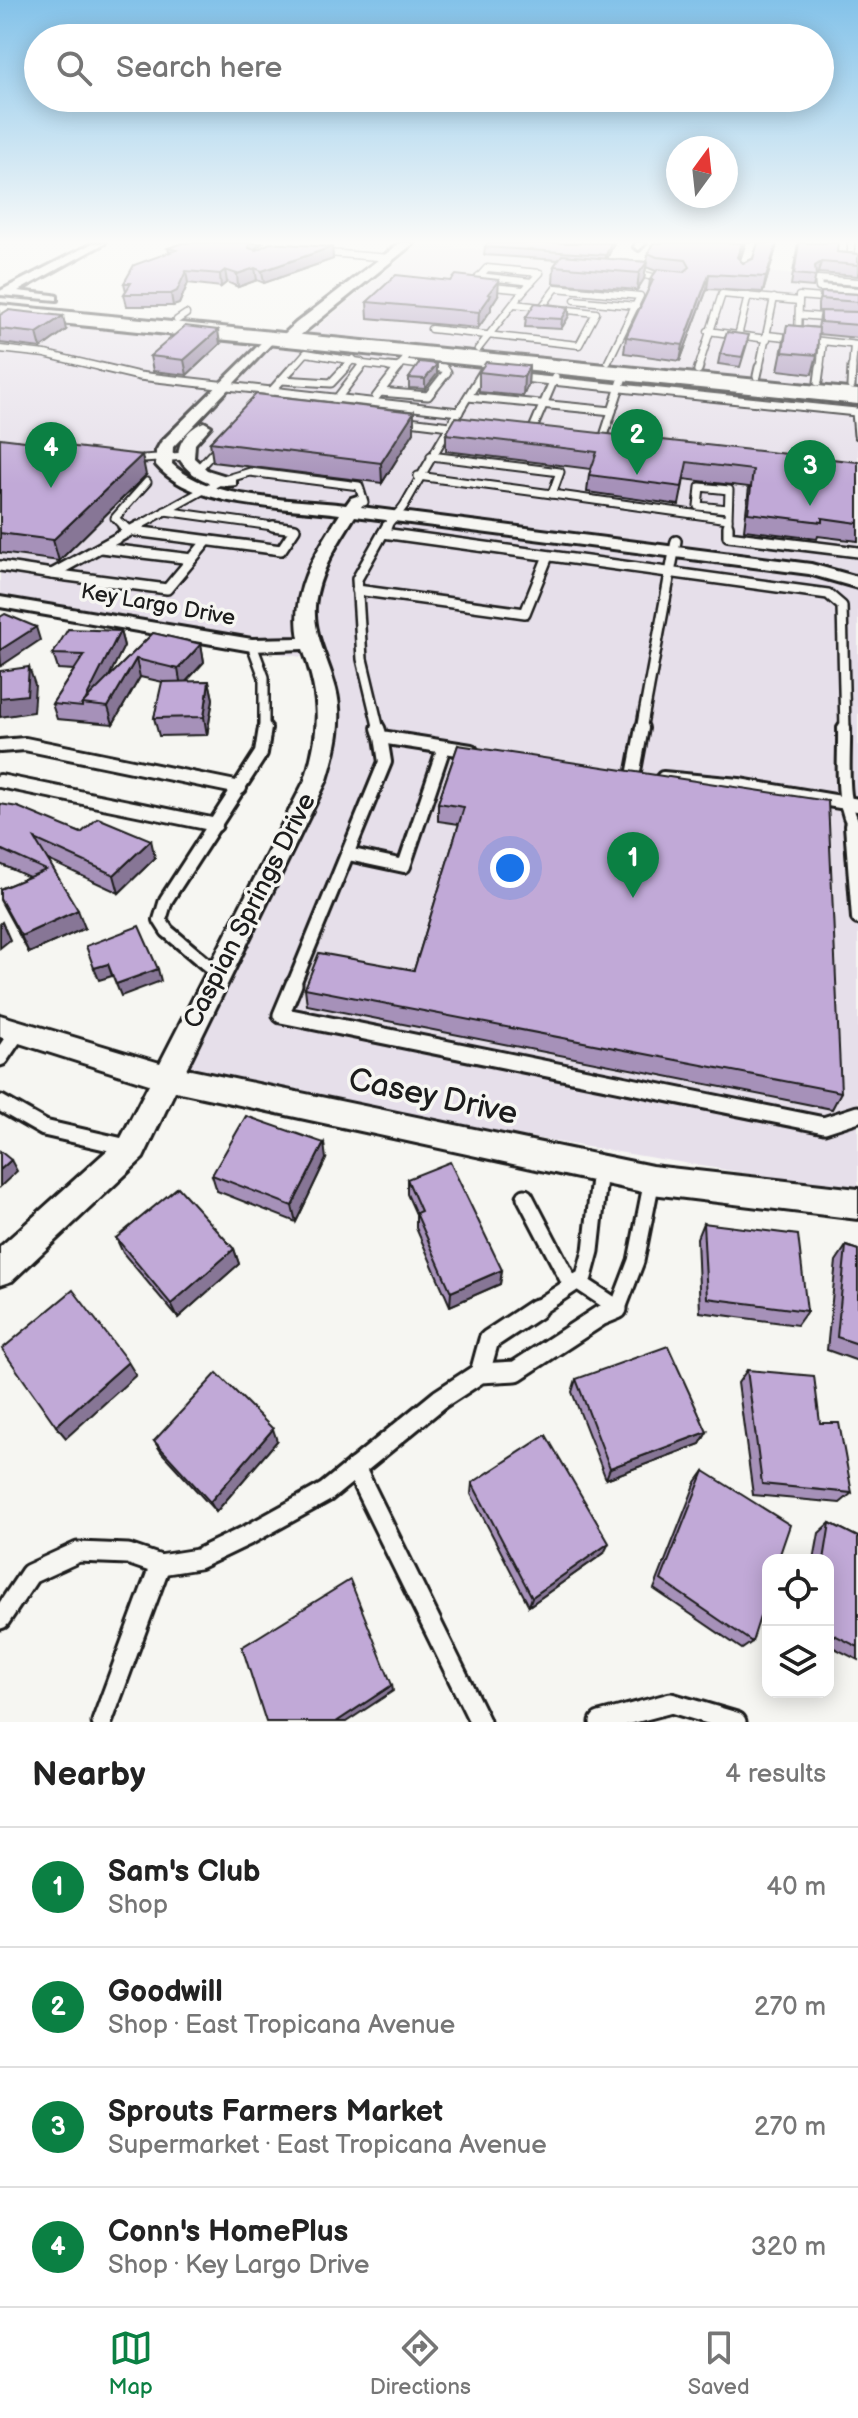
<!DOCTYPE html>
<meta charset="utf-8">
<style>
:root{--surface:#fff;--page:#f2f2f2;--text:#222;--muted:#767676;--line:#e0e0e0;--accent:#0b8043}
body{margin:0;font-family:"Balsamiq Sans",sans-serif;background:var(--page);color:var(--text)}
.controls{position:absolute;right:24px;bottom:24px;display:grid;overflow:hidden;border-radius:16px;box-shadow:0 4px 20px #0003}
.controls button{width:72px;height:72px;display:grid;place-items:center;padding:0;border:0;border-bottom:2px solid var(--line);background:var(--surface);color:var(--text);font:40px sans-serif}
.compass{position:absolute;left:666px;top:136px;width:72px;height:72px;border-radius:50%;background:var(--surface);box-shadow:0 4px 20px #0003;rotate:15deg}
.you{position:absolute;left:510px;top:868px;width:28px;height:28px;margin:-20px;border:6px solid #fff;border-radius:50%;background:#1a73e8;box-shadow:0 0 0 12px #1a73e833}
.badge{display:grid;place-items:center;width:52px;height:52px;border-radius:50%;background:var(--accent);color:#fff;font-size:26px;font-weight:700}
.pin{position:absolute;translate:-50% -66px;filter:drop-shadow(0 2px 4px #0008)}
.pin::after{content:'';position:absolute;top:42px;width:28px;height:24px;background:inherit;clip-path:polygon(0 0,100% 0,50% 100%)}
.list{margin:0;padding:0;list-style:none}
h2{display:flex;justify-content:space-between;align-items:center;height:104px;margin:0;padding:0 32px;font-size:34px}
h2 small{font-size:26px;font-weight:400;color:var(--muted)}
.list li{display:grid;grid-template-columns:52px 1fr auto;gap:24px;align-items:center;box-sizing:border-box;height:120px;padding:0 32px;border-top:2px solid var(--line)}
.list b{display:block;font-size:30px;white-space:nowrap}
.list p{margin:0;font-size:26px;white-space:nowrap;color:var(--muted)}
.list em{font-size:26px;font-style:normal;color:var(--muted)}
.icon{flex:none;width:44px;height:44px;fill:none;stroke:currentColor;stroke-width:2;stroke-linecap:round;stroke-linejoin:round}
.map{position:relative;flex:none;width:858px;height:1722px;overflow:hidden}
.search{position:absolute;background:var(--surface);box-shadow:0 4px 20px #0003;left:24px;right:24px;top:24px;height:88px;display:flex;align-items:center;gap:20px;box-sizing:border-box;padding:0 28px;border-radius:44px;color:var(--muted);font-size:30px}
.sheet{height:584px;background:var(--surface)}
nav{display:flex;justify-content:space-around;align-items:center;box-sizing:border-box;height:112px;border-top:2px solid var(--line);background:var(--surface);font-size:22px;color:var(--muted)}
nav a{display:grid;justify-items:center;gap:4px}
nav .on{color:var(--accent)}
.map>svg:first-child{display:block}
.built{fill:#e6dfea}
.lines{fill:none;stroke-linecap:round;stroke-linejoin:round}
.service-far5-casing{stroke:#1c1c1c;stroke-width:9}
.service-far4-casing{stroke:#1c1c1c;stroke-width:11}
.service-far3-casing{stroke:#1c1c1c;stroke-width:14}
.service-far2-casing{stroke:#1c1c1c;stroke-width:18}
.service-far1-casing{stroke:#1c1c1c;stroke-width:21}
.service-casing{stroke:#1c1c1c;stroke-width:25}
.minor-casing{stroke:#1c1c1c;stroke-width:6}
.tertiary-casing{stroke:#1c1c1c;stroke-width:6}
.primary-casing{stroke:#1c1c1c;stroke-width:6}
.service-far5{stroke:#f6f6f2;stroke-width:6}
.service-far4{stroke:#f6f6f2;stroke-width:7}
.service-far3{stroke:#f6f6f2;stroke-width:9}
.service-far2{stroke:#f6f6f2;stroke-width:12}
.service-far1{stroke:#f6f6f2;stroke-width:15}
.service{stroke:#f6f6f2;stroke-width:19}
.minor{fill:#f6f6f2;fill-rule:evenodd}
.tertiary{fill:#f6f6f2;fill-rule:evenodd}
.primary{fill:#f6f6f2;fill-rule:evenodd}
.wall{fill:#a691b9;stroke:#1c1c1c;stroke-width:2}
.shaded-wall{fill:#877696;stroke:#1c1c1c;stroke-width:2}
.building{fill:#c1a9d7;stroke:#1c1c1c;stroke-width:2}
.labels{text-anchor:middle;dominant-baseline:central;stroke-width:7;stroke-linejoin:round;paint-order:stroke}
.far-street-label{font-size:22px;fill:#1c1c1c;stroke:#f6f6f2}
.street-label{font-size:26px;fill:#1c1c1c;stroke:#f6f6f2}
.near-street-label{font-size:32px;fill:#1c1c1c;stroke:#f6f6f2}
</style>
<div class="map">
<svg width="858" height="1722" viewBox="0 0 858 1722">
<rect width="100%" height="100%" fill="#f6f6f2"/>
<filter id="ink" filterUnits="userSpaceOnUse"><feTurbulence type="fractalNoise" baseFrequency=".0125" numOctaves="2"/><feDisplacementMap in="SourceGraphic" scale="16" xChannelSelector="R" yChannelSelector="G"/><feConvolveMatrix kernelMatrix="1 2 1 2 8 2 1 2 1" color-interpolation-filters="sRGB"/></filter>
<g filter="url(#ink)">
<path class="built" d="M419,244L571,258L566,264L679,274L758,271L796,275L797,270L858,275V1192L166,1077L328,741L314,659L0,610V316L297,343Z"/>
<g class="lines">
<g class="service-far5-casing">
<g id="service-far5">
<path d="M851,243V259H858"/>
<path d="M316,252L390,258"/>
<path d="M487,268L540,273L524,290L472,285Z"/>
<path d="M629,271L653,277"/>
<path d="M479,276L532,282"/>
<path d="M858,282L818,279L819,288L858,291"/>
<path d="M575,300L636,306"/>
<path d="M799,301V296L858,301"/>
<path d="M542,307L556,288L640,296L608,362"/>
<path d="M799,315L858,320"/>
<path d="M177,320L186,314"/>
<path d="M431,329L579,345L596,313L514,304"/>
<path d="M708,331L767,339"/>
<path d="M767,335L858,345"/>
<path d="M738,336L748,296"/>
<path d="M0,349L45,354L109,369"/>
<path d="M478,349L524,290"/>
<path d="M402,363L445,369"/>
<path d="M363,364L398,368"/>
<path d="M292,369L306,353L361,362L363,364L359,369"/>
<path d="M344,369L353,359"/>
<path d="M398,369L407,357"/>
<path d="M698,369L722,294L799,301L798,339"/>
<path d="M759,369L774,298"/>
<path d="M820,369L823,342"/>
<path d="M852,369L854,345"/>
</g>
</g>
<g class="service-far4-casing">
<g id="service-far4">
<path d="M101,367L139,376L459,412"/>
<path d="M389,367L398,368"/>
<path d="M698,370L699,367"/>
<path d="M757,376L759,367"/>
<path d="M513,377L856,412L858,435"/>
<path d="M282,380L331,383L346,367"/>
<path d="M818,382L820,367"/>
<path d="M851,386L852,367"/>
<path d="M380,392L428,396L447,372L444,368L436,367"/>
<path d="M268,395L293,367"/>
<path d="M376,397L399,367"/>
<path d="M468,397L612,411"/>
<path d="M335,401L361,367"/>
<path d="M401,420L450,426"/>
<path d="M532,431L555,377"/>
<path d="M603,439L622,380"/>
<path d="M129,460L186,456"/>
<path d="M197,470L222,443"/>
<path d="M418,476L552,494L560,472L431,456"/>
<path d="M552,494L728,519L729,490L700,487L698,506L728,509"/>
<path d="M165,511L287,528"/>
<path d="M728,519V528"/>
<path d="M125,528L115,518L147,482"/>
<path d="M135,528L220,481L250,472L359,486L364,502"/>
<path d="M386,528C391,518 400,513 405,504C431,458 458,412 486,367"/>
</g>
</g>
<g class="service-far3-casing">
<g id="service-far3">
<path d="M123,526L127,530L281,550L295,529L273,526"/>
<path d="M728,526V536L858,552"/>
<path d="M383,533L828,594L842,606L845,730"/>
<path d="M101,548L192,559"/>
<path d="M0,566L52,574L139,526"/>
<path d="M52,574L167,589L207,541"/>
<path d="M357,590L525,613L548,556"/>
<path d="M252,645L264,677V730"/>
<path d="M379,730L362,659L357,579L387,526"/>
<path d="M641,730L676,541"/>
</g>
</g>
<g class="service-far2-casing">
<g id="service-far2">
<path d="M378,728L381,737L471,751"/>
<path d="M844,728C845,761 838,804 858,832"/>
<path d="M0,746L25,744L240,788"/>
<path d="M633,776L642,728"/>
<path d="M663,778L739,785L858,805"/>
<path d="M0,781L216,825"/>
<path d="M851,825L858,918"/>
<path d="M348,854L404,866L444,747"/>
<path d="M218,974L167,931L160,920L166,900L261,753L265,728"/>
<path d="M293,986L385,762L381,737"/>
</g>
</g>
<g class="service-far1-casing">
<g id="service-far1">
<path d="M294,984L281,1015L824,1125L858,1114"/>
<path d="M0,1058L17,1033"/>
<path d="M0,1103L44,1128L127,1147"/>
<path d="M525,1197L571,1285"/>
<path d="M577,1281L618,1308"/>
<path d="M533,1311L584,1277L591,1251L600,1169"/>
<path d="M612,1311L618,1308L636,1261L652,1180"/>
</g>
</g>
<g class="service-casing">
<g id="service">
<path d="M480,1373L489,1340L536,1309"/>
<path d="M355,1468L480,1722"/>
<path d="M0,1619L30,1574L78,1552L128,1554L160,1565L198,1559L250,1534L326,1492L440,1399L480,1373L516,1371L600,1316L617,1309"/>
<path d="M102,1722L160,1565"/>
<path d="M600,1722L671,1703L736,1722"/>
</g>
</g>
<g class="minor-casing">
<g id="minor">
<path d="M93,243H105L18,291L53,295L57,296V300L0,295V291Z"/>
<path d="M636,243H646L639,250L634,247Z"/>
<path d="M747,243H757L747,272L742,275L737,272Z"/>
<path d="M270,334L274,335V341L173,447L172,464C212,501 293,499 346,505L351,498L357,496L365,501L361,507L811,564L858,577V588L809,574L355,516C338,543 318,573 315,606C313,635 329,661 336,689C344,720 336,750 327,780L186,1069L652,1166L858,1189V1219L652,1194L175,1091L143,1158L12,1281L0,1285V1247L121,1138L149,1084L0,1037V1015L160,1063L305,780C321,728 321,701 303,649L252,651L0,607V597L252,639L299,638C290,591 316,552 340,514C287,507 193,509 156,465V451L161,442Z"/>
<path d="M204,422L211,426L195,444L194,458L207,470L236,479V485C214,489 189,476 179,458C176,442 191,427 204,422Z"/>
</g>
</g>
<g class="tertiary-casing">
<path id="tertiary" d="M400,243H414L292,342H282V336L296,323Z"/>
</g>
<g class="primary-casing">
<path id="primary" d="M0,305L858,390V404L0,317Z"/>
</g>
<use href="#service-far5" class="service-far5"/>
<use href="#service-far4" class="service-far4"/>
<use href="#service-far3" class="service-far3"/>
<use href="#service-far2" class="service-far2"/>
<use href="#service-far1" class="service-far1"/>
<use href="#service" class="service"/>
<use href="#minor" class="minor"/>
<use href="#tertiary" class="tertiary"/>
<use href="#primary" class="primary"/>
</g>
<g class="wall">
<path d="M488,243H614L607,259L647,262L648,253L738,259L743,263L776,248L763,292L707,289L680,361L624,353L626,337L649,288L650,280L656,271L646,267L644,279L637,290L553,283L554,266L558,260L484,255L485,247Z"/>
<path d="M798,243L837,252L858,254V276L818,273L816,275L813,287L791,285Z"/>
<path d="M332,247L333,259L264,283L257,280L238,287L227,282L221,287L188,283L179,304L173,306H127L124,294L126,291L124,283L169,252L168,248L254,249Z"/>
<path d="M821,292L858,294V338L818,334L817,355L812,374L778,370L787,325L818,328L821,311H818V304Z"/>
<path d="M498,295L491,306V310L478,328L368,318L367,302Z"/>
<path d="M0,315L66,330L41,348L0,343Z"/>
<path d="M569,316L561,329L525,327L526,317Z"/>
<path d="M220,344L187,375L153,371L150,356Z"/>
<path d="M747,344L740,367L718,364L720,354Z"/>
<path d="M529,366L528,385L523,396L479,392V372Z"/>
<path d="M437,374L425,389L409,388V378Z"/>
<path d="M414,412V432L382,483L213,462L210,442Z"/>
<path d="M446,434L858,462V541L818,536L817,539L744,530L749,487L684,479L679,505L587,492L589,475L591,469L446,451Z"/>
<path d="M0,438L146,475L59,561L0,553Z"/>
<path d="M120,631L124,646L108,678L153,633L201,644L204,662L186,682L209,681L213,699L207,735L159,736L154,718L163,682L140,677L113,724L57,719L52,704L74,670L58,669L53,654Z"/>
<path d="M458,745L841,1092L832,1109L307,1005L305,988L414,970L459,824L438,821V803Z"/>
<path d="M0,804L81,833L155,858L119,893L48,860L85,928L29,953L0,900V889L29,877L0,864Z"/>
<path d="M326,1159L296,1222L217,1191L212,1175Z"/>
<path d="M407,1179L502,1270L500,1284L450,1306L416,1228V1214L407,1194Z"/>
<path d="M703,1223L807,1311L797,1325L700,1312L697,1238Z"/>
<path d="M116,1238L234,1249L239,1264L178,1318L123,1253Z"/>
<path d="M846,1246L858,1250V1361L827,1350L836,1261Z"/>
<path d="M747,1370L820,1423L852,1493L840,1503L753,1495L738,1383Z"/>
<path d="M576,1379L707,1432L700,1444L606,1479L572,1392Z"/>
<path d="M154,1441H277L216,1512L162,1453Z"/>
<path d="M704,1471L752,1642L742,1649L654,1589L696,1482Z"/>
<path d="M472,1483L604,1553L529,1606L471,1494Z"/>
<path d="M830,1523L858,1537V1660L828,1645V1560H814L819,1533Z"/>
</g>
<g class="shaded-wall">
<path d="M249,243H263L250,252V259Z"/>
<path d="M611,243H614L605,263L606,255Z"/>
<path d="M742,243H744L734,271L737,257Z"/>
<path d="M777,243L776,248L763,292L766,277Z"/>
<path d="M332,247L333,259L264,283L262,271Z"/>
<path d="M647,262L644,279L637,290L639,273Z"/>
<path d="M821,262L818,273L814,276L815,266Z"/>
<path d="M255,268L257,280L238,287L237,274Z"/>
<path d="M225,270L227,282L221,287L220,274Z"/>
<path d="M186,271L188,283L179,304L173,306L171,294Z"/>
<path d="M709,274L707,289L680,361L683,345Z"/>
<path d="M499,280L498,295L491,306V310L478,328L479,312L488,294Z"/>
<path d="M569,307V316L561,329L562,319Z"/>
<path d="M63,316L66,330L41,348L37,333Z"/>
<path d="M218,330L220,344L187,375L184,360Z"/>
<path d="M437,364V374L425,389V379Z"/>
<path d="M529,366L528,385L523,396L524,377Z"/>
<path d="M414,412V432L382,483L381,463Z"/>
<path d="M142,455L146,475L59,561L53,540Z"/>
<path d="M36,627L40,640L1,666L0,650Z"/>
<path d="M120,631L124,646L95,705L83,704Z"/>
<path d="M201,644L204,662L181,687L178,669Z"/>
<path d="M136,659L140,677L113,724L108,707Z"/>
<path d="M29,667L35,685L33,712L0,717V698Z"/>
<path d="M209,681L213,699L207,735L204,717Z"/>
<path d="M151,840L155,858L119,893L114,875Z"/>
<path d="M78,910L85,928L29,953L21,936Z"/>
<path d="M2,922L10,940L0,948V924Z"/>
<path d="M108,964L112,976L99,980L94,968Z"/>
<path d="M158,969L161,981L121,996L116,984Z"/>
<path d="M324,1143L326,1159L296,1222L292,1206Z"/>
<path d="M11,1160L17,1171L0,1187V1170Z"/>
<path d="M234,1249L239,1264L178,1318L171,1304Z"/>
<path d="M502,1270L500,1284L450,1306L451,1292Z"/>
<path d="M128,1362L136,1375L66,1438L56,1426Z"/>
<path d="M273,1429L277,1441L216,1512L210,1502Z"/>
<path d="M707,1432L700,1444L606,1479L610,1468Z"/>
<path d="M609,1543L604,1553L529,1606L532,1597Z"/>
<path d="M392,1685L393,1691L346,1722H336Z"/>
</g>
<g class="building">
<path d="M182,243H249V248L256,250L270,243L332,247L262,271L255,268L237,274L225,270L220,274L186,271L177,291L171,294H124L131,283H124L134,265L176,250L168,248Z"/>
<path d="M488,243H611L606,255L485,247Z"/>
<path d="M653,243H742L737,257L743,263L753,259L758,243H777L766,277L709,274L683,345L626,337L653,280H650L658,269L684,272L690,267L686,260L657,257L648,253Z"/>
<path d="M799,243H838L837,252L858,254V265L821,262L815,266L816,276L794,274Z"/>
<path d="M562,255L647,262L639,273L554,266Z"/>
<path d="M396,275L451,281L456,275L499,280L488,294L491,295L479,312L367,302Z"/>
<path d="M821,292L858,294V302L821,299Z"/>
<path d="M535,303L569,307L562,319L526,317Z"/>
<path d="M8,310L63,316L37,333L0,329V315Z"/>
<path d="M821,311L858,312V325L821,322Z"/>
<path d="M787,325L819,328L817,355L783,352Z"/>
<path d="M185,326L218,330L184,360L150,356Z"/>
<path d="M727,332L749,335L742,357L720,354Z"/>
<path d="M420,362L437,364L425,379L409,378Z"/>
<path d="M486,362L529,366L524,377L479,372Z"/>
<path d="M256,394L414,412L381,463L210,442Z"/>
<path d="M456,417L858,462V523L822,518V522L748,513L753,470L687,462L682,487L589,475L597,452L446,434Z"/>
<path d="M0,438L142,455L53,540L0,533Z"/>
<path d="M5,614L36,627L0,650V617Z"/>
<path d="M68,629L120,631L85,701L82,704V707L52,704L84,655L53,654Z"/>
<path d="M153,633L201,644L178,669L136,659L108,707L82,704Z"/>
<path d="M29,667L27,695L0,698V671Z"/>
<path d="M209,681L204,717L154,718L162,682Z"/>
<path d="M458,745L828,801L841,1092L305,988L319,953L414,970L464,807L438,803Z"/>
<path d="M0,804L18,807L81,833L98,818L151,840L114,875L35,839L78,910L21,936L0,898V889L46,870L0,849Z"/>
<path d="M139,926L158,969L116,984L108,964L94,968L86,946Z"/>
<path d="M246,1116L324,1143L292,1206L212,1175Z"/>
<path d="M0,1151L11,1160L0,1170Z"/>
<path d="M450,1162L502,1270L451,1292L416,1213L421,1211L407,1179Z"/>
<path d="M178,1187L234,1249L171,1304L116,1238Z"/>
<path d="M703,1223L798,1235L807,1311L707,1298Z"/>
<path d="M846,1246L858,1250V1344L837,1337Z"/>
<path d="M73,1290L128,1362L56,1426L2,1349Z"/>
<path d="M668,1346L707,1432L610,1468L576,1379Z"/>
<path d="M747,1370L814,1376L820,1423H839L852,1493L762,1484Z"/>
<path d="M217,1373L273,1429L210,1502L154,1441Z"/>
<path d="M546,1435L609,1543L532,1597L472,1483Z"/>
<path d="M704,1471L790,1525L778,1560H768V1592L752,1642L661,1580Z"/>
<path d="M830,1523L858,1537V1647L828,1632V1560H824Z"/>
<path d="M350,1580L392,1685L336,1722H266L242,1647Z"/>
</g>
</g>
<linearGradient id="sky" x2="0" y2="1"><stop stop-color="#83c2e9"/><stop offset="0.5" stop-color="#fbfbf9"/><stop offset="1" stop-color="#fbfbf9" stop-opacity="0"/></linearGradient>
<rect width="858" height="484" fill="url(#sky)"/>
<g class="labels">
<g class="far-street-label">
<text transform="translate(158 605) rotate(10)">Key Largo Drive</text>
</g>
<g class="street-label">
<text transform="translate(250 911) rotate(-63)">Caspian Springs Drive</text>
</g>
<g class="near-street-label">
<text transform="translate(433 1097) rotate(12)">Casey Drive</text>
</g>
</g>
</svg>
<div class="controls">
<button><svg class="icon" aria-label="locate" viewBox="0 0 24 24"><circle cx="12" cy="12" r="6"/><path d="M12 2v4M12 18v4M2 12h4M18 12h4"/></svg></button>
<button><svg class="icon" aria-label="layers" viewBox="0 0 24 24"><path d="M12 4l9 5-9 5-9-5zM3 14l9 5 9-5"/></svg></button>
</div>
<svg class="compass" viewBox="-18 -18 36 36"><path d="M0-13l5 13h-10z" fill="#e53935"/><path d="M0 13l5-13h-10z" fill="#767676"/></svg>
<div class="you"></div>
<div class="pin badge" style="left:633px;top:898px">1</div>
<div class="pin badge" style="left:637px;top:475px">2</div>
<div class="pin badge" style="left:810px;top:506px">3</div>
<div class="pin badge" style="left:51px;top:488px">4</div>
<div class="search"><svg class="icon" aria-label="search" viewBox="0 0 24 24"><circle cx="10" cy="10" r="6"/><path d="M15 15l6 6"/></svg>Search here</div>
</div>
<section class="sheet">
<h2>Nearby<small>4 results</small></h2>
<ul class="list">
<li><span class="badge">1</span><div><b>Sam's Club</b><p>Shop</p></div><em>40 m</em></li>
<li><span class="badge">2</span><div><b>Goodwill</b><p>Shop · East Tropicana Avenue</p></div><em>270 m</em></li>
<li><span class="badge">3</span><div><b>Sprouts Farmers Market</b><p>Supermarket · East Tropicana Avenue</p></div><em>270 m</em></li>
<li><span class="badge">4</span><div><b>Conn's HomePlus</b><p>Shop · Key Largo Drive</p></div><em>320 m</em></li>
</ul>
</section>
<nav>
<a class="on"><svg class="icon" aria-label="map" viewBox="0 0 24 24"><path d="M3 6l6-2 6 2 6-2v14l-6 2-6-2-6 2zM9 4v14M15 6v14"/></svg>Map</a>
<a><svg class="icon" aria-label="directions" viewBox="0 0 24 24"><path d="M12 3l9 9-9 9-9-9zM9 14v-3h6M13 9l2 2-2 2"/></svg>Directions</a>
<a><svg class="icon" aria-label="saved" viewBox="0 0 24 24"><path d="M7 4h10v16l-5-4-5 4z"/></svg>Saved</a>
</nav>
